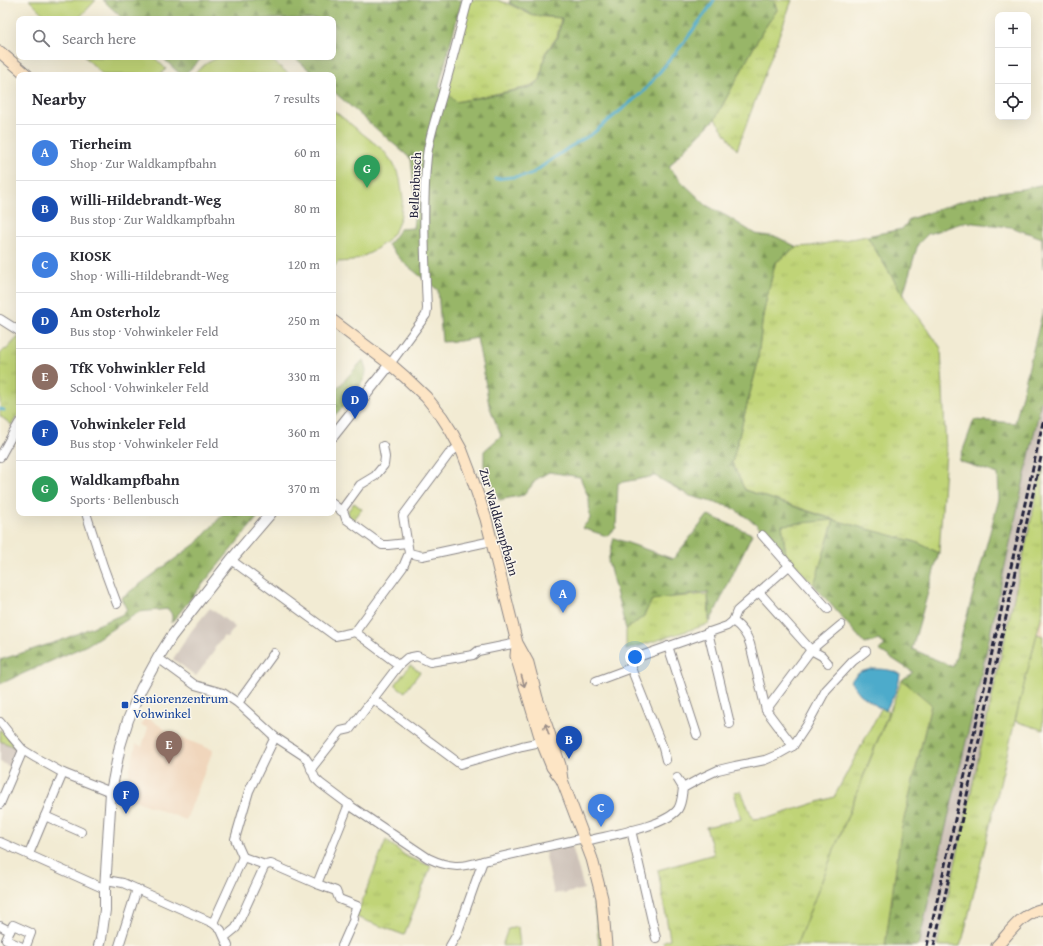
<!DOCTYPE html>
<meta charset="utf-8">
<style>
:root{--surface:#fff;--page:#f7f7f7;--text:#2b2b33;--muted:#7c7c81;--line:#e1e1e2;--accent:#db2777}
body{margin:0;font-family:"Gentium Book Plus",serif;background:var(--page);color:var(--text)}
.controls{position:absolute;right:12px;top:12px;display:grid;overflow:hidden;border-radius:8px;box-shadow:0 4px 16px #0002}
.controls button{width:36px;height:36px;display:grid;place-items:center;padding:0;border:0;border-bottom:1px solid var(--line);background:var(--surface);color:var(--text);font:20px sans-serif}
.you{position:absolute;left:635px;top:657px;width:14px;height:14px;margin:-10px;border:3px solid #fff;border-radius:50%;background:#1a73e8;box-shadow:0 0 0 6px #1a73e833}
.badge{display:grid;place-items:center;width:26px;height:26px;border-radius:50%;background:var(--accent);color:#fff;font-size:13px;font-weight:700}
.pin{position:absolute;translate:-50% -33px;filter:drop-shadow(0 1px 2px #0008)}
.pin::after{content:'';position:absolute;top:21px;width:14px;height:12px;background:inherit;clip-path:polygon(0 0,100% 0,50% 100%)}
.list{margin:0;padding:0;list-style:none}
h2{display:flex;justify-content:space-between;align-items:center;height:52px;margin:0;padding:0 16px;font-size:17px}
h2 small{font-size:13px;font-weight:400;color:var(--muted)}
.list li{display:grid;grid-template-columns:26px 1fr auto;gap:12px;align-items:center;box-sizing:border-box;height:56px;padding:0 16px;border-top:1px solid var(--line)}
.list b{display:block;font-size:15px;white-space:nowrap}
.list p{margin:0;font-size:13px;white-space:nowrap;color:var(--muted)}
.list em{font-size:13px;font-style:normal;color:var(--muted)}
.icon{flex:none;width:22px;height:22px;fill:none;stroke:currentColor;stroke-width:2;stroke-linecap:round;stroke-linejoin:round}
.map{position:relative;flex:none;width:1043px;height:946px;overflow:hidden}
.search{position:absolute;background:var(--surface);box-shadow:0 4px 16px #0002;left:16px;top:16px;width:320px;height:44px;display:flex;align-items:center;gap:10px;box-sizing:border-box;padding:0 14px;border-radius:8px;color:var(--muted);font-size:15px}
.panel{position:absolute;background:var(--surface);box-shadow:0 4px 16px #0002;left:16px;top:72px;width:320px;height:444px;border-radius:8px}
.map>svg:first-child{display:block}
.built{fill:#f0d6bc}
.industrial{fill:#cec2b9}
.grass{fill:url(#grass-tufts);stroke:#717b59}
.forest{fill:url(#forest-firs);stroke:#5d6c52}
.garden{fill:#c0d477;stroke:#717b59}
.water{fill:#4dabcb;stroke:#386683}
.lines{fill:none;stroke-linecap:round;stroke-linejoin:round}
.stream{stroke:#4dabcb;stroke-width:3}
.minor-casing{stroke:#8a8687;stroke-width:10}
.tertiary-casing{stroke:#8a8687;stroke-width:12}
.secondary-casing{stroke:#8a8687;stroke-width:13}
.minor{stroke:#fff;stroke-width:8}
.tertiary{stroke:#fff;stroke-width:10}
.secondary{stroke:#fde5c5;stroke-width:11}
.rail{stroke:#22223b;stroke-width:3;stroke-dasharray:6 3;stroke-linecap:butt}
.oneway{stroke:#9a8d87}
.transit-dot{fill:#1a4fb4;stroke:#fbf7ec;stroke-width:1.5}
.labels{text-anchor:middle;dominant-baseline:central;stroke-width:3;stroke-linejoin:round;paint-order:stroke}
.street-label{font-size:13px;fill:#22223b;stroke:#fbf7ec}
.transit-label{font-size:13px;fill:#164399;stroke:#fbf7ec;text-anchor:start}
</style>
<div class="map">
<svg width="1043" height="946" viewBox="0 0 1043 946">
<defs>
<pattern id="grass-tufts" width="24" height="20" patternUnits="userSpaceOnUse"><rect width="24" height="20" fill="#c0d477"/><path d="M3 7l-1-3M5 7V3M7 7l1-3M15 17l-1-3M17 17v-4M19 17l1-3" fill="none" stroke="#a5b668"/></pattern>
<pattern id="forest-firs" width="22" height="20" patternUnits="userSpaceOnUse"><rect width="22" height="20" fill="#98b668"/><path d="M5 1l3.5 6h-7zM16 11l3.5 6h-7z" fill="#7c9457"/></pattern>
</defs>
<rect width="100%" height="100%" fill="#fbf7ec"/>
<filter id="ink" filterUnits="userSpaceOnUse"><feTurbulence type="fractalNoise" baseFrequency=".025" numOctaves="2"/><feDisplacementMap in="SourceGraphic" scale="8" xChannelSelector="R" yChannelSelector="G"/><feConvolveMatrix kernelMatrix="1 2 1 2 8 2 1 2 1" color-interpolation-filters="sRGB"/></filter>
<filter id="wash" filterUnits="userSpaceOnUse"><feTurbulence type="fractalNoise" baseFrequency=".012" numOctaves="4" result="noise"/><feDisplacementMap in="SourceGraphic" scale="16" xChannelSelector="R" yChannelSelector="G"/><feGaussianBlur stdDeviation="0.9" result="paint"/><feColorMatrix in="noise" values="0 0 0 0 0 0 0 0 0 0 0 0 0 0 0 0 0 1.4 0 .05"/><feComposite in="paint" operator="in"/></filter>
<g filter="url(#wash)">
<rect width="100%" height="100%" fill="#f2ebd3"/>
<g class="built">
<path d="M1043,610V636L1037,634Z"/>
<path d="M145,715L171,734L213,750L186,820L126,797L128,776L136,744L142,746L148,728L141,725Z"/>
</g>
<g class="industrial">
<path d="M1043,393V466L937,946H918L972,716Z"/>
<path d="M210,608L235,627L227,638L224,636L214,649L215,650L196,676L173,659L192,630Z"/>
<path d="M0,741L17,748L12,759L16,761L13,768L0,762Z"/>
<path d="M572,846L584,889L563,894V892L554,894L545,852Z"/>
</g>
<g class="grass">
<path d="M470,0H497L509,4L533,16L561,18L557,37L545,53L540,80L529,87L456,102L445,92Z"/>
<path d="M774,0H792L737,150L715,119L762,32L777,10Z"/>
<path d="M867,236L903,295L941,348L946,452L939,553L916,542L834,520L814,585L786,555L782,525L833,519L745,490L732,463L757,366L763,315L775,263L797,247L811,246Z"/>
<path d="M19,336V414L16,417L12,425L0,416V354L5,349L6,350Z"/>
<path d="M1043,466V610L1015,721L963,938L960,946H937Z"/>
<path d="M354,503L362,509L353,521L349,518L348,511Z"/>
<path d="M708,594L709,624L626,650V630L644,616L652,599Z"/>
<path d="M410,665L420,672L405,692L395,685Z"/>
<path d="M882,707L889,711L796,946H666L662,942L670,939L658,870L714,854L706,827L741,819L734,792L741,791L753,819L771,817L834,797Z"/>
<path d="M0,729L17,748L0,741Z"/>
<path d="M386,840L407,857L431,866L404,935L356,917Z"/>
<path d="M597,903L598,906L602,946H599L596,919L593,904Z"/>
<path d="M518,927L520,946H502L508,929Z"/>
</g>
<g class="forest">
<path d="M103,0H462L439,86L456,102L529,88L540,81L545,54L558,37L562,18L533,15L509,3L510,0H774L777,10L762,32L715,119L677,157L669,167L681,181L706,205L728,217L755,234L777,237L797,247L775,263L763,315L757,366L732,463L745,490L834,520L916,542L939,553L912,649L953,667L999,499L998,474L959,461L974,420L1015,423L1043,310V393L972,716L918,946H885L901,831L931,705L902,680L913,672L879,650L885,645L879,640L865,644L814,585L834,520L782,525L786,555L755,523L731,507L690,496L655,476L618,483L616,528L607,536L582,528L590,519L589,499L580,477L549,472L537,479L524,495L499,500L484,466V451L501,436L489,405L483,368L477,338L460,341L442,342L438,290L405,264L388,245L400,229L413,228L416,204L411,159L333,91V75H315L294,57H333V19H123Z"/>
<path d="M162,57H203L184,75H181Z"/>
<path d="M1043,184V268L1042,238L1011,227L965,222L928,234L918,244L903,295L867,236L902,229L910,219L956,203L991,193L1022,189Z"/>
<path d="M363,360C364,364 367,369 366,373C363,387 343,407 333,417V393Z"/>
<path d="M224,513H261L171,623C173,616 172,614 168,609L139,612L87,645L0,684V660L62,640L121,615L127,610L121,598L198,542Z"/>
<path d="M708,515L752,534L710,622L708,592L652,600L643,617L626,629L608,561L614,538L673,559Z"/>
</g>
<g class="garden">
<path d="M29,0H96L78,19H48Z"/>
<path d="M85,57H154L166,69L160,75H103Z"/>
<path d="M219,57H263L273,61L290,75H192L207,63Z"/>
<path d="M333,110L383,150L393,163L400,178L403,198L401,215L396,229L387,241L372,252L353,261L338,262L333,268Z"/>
<path d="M1037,634L1043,636V730L1015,721Z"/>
<path d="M902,680L931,704L901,831L885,946H796Z"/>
</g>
<path class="water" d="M871,669C882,669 891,669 900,674C899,688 892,699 886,710L878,707L860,694L850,681L860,672Z"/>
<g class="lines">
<g class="stream">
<path d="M495,179L530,175L568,148L592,134L643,92L682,45L712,4L714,0"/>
<path d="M0,409L4,410"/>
</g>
</g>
</g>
<g filter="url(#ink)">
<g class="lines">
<g class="minor-casing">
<g id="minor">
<path d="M0,319L19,331"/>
<path d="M390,364L426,315L427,309C425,259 422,206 427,156C429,138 435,121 440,103C450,69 459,34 468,0"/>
<path d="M0,457L11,437L19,423"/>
<path d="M333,504L344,513L346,519L382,545H388L407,543"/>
<path d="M341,511L360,485L375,476L384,465L385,457L383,446"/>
<path d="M86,513L103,566L117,604"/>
<path d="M762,535L828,609"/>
<path d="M409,553L422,556L492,541"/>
<path d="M231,560L335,636L355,632L399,665L373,699L460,764L522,746L536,743L541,740"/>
<path d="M790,565L737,611L733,621C741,627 747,634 750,644L766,710L793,746"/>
<path d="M759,592L811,650L841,625"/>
<path d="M355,632L403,567L409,553L403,516L449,454L459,446"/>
<path d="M708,632L730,724"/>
<path d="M668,646L697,735"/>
<path d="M158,658L195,685L223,693L238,703L275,737L304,756L309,763L315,778L320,783L352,807L428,858C449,868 461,868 483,861L584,838"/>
<path d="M399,665L407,658L417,656L430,662L473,655L478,651L517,643"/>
<path d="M631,668L663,748L666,760"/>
<path d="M596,681L631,668V663L635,658L727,626L733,621"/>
<path d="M238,703L274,653"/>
<path d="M766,710L811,650L822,656L828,663"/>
<path d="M0,722L12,737L23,750L36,758L63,773L111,792"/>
<path d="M311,769L341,731L350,729L373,699"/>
<path d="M677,778L683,788"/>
<path d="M0,804L23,750"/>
<path d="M45,816L81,832"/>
<path d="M631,830L656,938"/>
<path d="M586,841C609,835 665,827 678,809C682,803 682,794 683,788L703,777L718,770L735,766L765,760L777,755L793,746L807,725L826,690L853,661L866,651"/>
<path d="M0,842L105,889"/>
<path d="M29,854L63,773"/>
<path d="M243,857L235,839L249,791L275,737"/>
<path d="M265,865L271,864L317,884"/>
<path d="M106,880L123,883L213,923L221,930L228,946"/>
<path d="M213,923L243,857L265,865L236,928L225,937"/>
<path d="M0,926L10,931L6,940L20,946"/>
<path d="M10,931L13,925L31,933L26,946"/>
<path d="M119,946L137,889"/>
<path d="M342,946L354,919L353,916L357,906L339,899L336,891L317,884L349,804"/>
<path d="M450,946L457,934L483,861"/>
</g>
</g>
<g class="tertiary-casing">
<g id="tertiary">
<path d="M333,436L390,364"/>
<path d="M99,946L101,939L105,910V889L111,792L120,746L128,720L141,689L158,658L171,637L231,560L271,513"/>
</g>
</g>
<g class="secondary-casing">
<g id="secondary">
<path d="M0,52L27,75"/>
<path d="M333,321L390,364L405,377L426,397L442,417L451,431L462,451L470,472L486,519L517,643L528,663L537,698L560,765L562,780L592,859L602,898L606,946"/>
<path d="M517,645L516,656L541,740L552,767L562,780"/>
<path d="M997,946C1012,930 1021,914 1043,909"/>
</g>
</g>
<use href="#minor" class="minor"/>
<use href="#tertiary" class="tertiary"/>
<use href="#secondary" class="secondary"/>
<g class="rail">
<path d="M927,946L1043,422"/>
<path d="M934,946L1041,457"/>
</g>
</g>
<defs><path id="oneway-shaft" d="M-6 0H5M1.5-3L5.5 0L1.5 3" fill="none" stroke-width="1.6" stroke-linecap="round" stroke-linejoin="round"/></defs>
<g class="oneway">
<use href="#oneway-shaft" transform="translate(523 681) rotate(74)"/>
<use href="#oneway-shaft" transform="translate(547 729) rotate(-109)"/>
</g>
</g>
<rect class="transit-dot" x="121" y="701" width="8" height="8" rx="2"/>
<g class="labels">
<g class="street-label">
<text transform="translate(415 185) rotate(-87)">Bellenbusch</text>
<text transform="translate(499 522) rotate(74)">Zur Waldkampfbahn</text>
</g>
<g class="transit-label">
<text x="133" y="698">Seniorenzentrum<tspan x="133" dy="15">Vohwinkel</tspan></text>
</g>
</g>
</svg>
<div class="controls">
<button>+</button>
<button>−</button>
<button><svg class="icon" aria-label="locate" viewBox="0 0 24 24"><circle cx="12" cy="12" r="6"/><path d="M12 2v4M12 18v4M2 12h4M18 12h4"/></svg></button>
</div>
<div class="you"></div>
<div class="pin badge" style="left:563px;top:613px;background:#3f7fe0">A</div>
<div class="pin badge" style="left:569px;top:759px;background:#1a4fb4">B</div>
<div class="pin badge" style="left:601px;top:827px;background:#3f7fe0">C</div>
<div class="pin badge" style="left:355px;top:419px;background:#1a4fb4">D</div>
<div class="pin badge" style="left:169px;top:764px;background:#8d6e63">E</div>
<div class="pin badge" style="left:126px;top:814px;background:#1a4fb4">F</div>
<div class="pin badge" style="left:367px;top:188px;background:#2e9e5b">G</div>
<div class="search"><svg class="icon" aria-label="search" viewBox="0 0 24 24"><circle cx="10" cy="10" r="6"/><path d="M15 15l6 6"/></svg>Search here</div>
<section class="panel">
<h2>Nearby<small>7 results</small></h2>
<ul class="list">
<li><span class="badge" style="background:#3f7fe0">A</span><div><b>Tierheim</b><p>Shop · Zur Waldkampfbahn</p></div><em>60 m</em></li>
<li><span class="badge" style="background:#1a4fb4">B</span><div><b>Willi-Hildebrandt-Weg</b><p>Bus stop · Zur Waldkampfbahn</p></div><em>80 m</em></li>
<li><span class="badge" style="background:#3f7fe0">C</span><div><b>KIOSK</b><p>Shop · Willi-Hildebrandt-Weg</p></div><em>120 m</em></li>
<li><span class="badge" style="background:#1a4fb4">D</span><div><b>Am Osterholz</b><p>Bus stop · Vohwinkeler Feld</p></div><em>250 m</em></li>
<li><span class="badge" style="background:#8d6e63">E</span><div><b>TfK Vohwinkler Feld</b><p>School · Vohwinkeler Feld</p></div><em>330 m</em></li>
<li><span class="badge" style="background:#1a4fb4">F</span><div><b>Vohwinkeler Feld</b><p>Bus stop · Vohwinkeler Feld</p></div><em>360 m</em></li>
<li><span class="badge" style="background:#2e9e5b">G</span><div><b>Waldkampfbahn</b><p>Sports · Bellenbusch</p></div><em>370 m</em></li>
</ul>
</section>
</div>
